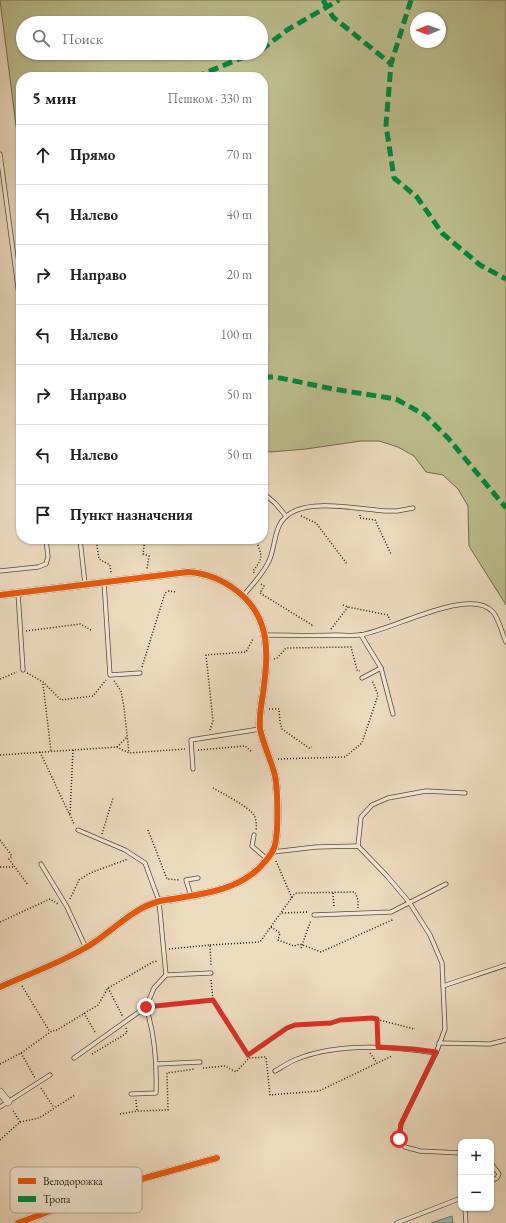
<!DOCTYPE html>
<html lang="ru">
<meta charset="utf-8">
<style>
:root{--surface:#fff;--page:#f6f6f6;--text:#202124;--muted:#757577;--line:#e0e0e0}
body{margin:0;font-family:"EB Garamond",serif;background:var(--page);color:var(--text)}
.controls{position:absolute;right:12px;bottom:12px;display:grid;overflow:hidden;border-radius:8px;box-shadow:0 1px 3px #0004}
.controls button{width:36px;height:36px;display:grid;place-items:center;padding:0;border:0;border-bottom:1px solid var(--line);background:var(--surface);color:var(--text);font:20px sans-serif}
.compass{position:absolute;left:410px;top:12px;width:36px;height:36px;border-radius:50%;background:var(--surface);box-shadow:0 1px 3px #0004;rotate:269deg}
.stop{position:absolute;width:12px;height:12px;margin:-9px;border:3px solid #d93025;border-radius:50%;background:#fff}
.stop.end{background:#d93025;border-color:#fff;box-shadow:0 1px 4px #0008}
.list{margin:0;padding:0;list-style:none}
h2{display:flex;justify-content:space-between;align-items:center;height:52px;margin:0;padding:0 16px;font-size:17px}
h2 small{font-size:13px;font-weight:400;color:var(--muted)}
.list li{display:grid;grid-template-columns:26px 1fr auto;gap:12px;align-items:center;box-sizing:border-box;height:60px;padding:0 16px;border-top:1px solid var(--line)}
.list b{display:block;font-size:15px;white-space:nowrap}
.list em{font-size:13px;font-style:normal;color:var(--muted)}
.icon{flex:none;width:22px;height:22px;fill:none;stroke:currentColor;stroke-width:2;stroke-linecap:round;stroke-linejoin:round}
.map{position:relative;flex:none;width:506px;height:1223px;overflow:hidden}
.search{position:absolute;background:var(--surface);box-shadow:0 1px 3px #0004;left:16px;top:16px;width:252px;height:44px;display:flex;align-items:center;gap:10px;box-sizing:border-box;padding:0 14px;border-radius:22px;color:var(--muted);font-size:15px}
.panel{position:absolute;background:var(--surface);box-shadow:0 1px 3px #0004;left:16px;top:72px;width:252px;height:472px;border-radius:16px}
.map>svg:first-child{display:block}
.green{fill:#bdbe8f;stroke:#746a4c;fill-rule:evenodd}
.water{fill:#99bbb5;stroke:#6d7971}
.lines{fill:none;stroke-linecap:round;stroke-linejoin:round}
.lane-casing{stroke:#5c4738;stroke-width:5}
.street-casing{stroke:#5c4738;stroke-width:8}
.path{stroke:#2b160a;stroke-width:1.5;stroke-dasharray:1 2;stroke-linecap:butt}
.lane{stroke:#f3e8d6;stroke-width:3.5}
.street{stroke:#f3e8d6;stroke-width:7}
.quiet{stroke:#00873e;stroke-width:5;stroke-dasharray:10 5;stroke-linecap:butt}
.cycleway-casing{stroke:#f3e8d6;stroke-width:8}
.cycleway{stroke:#e8590c;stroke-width:6}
.route{stroke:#d93025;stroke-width:5}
.key{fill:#f3e8d6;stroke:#b7a999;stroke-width:1}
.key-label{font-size:11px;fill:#2b160a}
</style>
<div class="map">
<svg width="506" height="1223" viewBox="0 0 506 1223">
<rect width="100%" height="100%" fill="#eddbc0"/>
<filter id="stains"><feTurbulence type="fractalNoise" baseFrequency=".005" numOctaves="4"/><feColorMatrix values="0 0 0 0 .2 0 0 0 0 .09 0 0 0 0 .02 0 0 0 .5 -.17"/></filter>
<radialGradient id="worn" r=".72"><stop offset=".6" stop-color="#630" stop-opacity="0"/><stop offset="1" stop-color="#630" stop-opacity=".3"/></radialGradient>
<path class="green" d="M0,0H506V605L469,546L468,506L458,489L443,475L426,472L414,456L398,447L379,441H361L306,449L270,452L263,449V77H21V165ZM416,18H440V42H416ZM23,23H261V53H23Z"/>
<path class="water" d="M452,1216L453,1223H431Z"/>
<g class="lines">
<g class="lane-casing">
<g id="lane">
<path d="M0,154L21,310"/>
<path d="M263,493L275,503L286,516"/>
<path d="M80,539L85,584"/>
<path d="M0,571L38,567L46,564L48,557L46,539"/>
<path d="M104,582L110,675L140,673"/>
<path d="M18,593L23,670"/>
<path d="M243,596C252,585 263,574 269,561C274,550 274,537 279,526C294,493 357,510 386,511H397L413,508"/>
<path d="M265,635C288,635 312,636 335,635C343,635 352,636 359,635C389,632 470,585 493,612C499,619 502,633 506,642"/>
<path d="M361,635L381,668L393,714"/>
<path d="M362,678L381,668"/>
<path d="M193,769L191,740L260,729"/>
<path d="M78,830L125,850L145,863L159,901L166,975L154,988L146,1007C155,1035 157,1064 156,1093L131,1094"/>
<path d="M254,835L252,846L267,859"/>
<path d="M358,846L361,817L372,805L388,798L426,791L465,793"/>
<path d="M273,852L316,847L358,846L387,876L409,902L430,935L442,963L445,1029L436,1053L401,1124L399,1139L405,1147L420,1151L461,1153"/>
<path d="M41,864L67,907L86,948"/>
<path d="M191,896L186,880L198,878"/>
<path d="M314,915L391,912L446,884"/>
<path d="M166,975L211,973"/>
<path d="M443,986L506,965"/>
<path d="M439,1043L490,1044L506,1040"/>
<path d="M74,1058L146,1007"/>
<path d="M157,1064L200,1062"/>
<path d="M275,1071C282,1067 289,1062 297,1059C339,1042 392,1046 436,1053"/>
<path d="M0,1107L50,1075"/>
<path d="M491,1163L499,1174L497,1178L491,1181"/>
<path d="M465,1208L466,1223"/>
<path d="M397,1223L461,1198"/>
</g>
</g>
<g class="street-casing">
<g id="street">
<path d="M0,595L188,572C206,573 223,580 237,591C272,618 268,655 263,694C261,705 259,718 260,729C263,743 270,758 274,772C278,785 279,835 274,848C271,855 266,861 261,866C239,890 203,894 173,899C168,900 162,900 157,902C129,910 109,935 85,948C58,964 28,974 0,987"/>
<path d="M0,1092L8,1102"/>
<path d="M18,1223L85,1198L138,1180L217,1158"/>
</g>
</g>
<g class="path">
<path d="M360,515V518L375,520L391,554"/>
<path d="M301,516L316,523L347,564"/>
<path d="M96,539L99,559L110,565L111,573"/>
<path d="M145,539L143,554L149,556L147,569"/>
<path d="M254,573L253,571C265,556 261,556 256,539"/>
<path d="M261,584L264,586L260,593L312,625L313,623"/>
<path d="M343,605L348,607L388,615L390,620"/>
<path d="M331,629L348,607"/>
<path d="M26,631L80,624L91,630"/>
<path d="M274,659L277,658L286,648L351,647L357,670L360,671"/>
<path d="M142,667L165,593L169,591L176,592"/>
<path d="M27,673L43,682L61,700L93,696L106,680"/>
<path d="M0,679L17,672"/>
<path d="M114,681L121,691L124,707L129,753"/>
<path d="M43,684L51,751"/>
<path d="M269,709H279L280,722L282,729L309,748L312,747"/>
<path d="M210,730L213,721L206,655L246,652L253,639"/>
<path d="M117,747L127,737"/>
<path d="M198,750L245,746L252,752"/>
<path d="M40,752L74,824"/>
<path d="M0,755L117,747L129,753L185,749"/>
<path d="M278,759L345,757L362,743L378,695L372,680"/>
<path d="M213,788C222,793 249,807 254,815C256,818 257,826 256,830"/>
<path d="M70,814L73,750"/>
<path d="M148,830L167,879L179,880"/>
<path d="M102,834L113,798"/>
<path d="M0,840L12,856L9,859L28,885"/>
<path d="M276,861L292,898"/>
<path d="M0,867H14"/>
<path d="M333,893L334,908"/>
<path d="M70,899L79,880L90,873L128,859"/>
<path d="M282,913L308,912"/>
<path d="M0,922L50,899L58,904"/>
<path d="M271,927L280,933L278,940L294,946L300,944L321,952L392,920L391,918"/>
<path d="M210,945L260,942L295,893L355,892L358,900V908"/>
<path d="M301,948L311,920"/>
<path d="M169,949L210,945L211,966"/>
<path d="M211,980L213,1000"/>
<path d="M22,986L50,1032"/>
<path d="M108,988L123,1017"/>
<path d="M154,1006L213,1000L248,1055L287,1028L295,1025L331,1023L340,1019L372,1018L414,1029"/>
<path d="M84,1013L96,1034"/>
<path d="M377,1019L378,1041"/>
<path d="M21,1053L35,1078"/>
<path d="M370,1053L377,1063"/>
<path d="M92,1054L127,1033L126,1028"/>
<path d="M0,1064L21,1053L52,1031L57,1030L98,1005L108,988L153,962L158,961"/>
<path d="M203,1068L225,1066L236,1072L249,1058L266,1057L270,1095L319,1091L392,1056"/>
<path d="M41,1088L54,1108"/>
<path d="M136,1100L137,1111"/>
<path d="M120,1114L137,1111L168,1110L167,1073L195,1069"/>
<path d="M20,1122L39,1118L75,1095"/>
<path d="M0,1140L20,1122L12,1109"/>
</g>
<use href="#lane" class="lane"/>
<use href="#street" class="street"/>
<g class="quiet">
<path d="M323,0L333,17L391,64"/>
<path d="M411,0L391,64L386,125L394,178L417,197L442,233L480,265L506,279"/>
<path d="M261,50L287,30L339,0"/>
<path d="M195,77L254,53"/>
<path d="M263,377H275L333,389L396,399L425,415L448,438L506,508"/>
</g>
<g class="cycleway-casing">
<g id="cycleway">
<path d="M0,595L188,572C206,573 223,580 237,591C272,618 268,655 263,694C261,705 259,718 260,729C263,743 270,758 274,772C278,785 279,835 274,848C271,855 266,861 261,866C239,890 203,894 173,899C168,900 162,900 157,902C129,910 109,935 85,948C58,964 28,974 0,987"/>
<path d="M18,1223L85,1198L138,1180L217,1158"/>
</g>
</g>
<use href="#cycleway" class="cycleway"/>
</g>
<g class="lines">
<path class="route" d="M146,1007L213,1000L248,1055L287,1028L295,1025L331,1023L340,1020L372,1018L377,1019L378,1047L413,1049L436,1052L401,1124L399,1139"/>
</g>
<rect x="10" y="1167" width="132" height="46" rx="6" class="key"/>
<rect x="18" y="1178" width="18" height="6" fill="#e8590c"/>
<rect x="18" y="1196" width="18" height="6" fill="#00873e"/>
<g class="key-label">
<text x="43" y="1185">Велодорожка</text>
<text x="43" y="1203">Тропа</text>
</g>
<rect width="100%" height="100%" filter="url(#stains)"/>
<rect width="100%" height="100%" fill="url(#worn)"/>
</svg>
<div class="controls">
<button>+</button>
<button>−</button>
</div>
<svg class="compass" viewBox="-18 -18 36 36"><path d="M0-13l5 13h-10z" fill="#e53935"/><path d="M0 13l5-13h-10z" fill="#757577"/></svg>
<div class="stop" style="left:399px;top:1139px"></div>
<div class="stop end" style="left:146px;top:1007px"></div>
<div class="search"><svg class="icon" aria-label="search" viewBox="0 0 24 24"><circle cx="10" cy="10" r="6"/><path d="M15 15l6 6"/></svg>Поиск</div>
<section class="panel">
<h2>5 мин<small>Пешком · 330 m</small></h2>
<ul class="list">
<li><svg class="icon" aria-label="ahead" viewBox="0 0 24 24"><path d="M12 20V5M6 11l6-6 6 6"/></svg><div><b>Прямо</b></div><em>70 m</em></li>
<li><svg class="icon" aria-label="left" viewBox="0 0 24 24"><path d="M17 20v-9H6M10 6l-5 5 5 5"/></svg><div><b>Налево</b></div><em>40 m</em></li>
<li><svg class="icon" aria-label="right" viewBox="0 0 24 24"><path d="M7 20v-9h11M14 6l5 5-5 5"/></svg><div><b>Направо</b></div><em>20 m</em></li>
<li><svg class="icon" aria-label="left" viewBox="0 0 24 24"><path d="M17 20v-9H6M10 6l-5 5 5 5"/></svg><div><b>Налево</b></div><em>100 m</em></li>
<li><svg class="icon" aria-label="right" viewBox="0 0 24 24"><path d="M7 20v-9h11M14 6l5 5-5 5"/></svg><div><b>Направо</b></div><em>50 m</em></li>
<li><svg class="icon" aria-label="left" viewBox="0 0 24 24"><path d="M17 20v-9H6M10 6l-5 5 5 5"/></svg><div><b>Налево</b></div><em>50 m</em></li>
<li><svg class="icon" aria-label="arrive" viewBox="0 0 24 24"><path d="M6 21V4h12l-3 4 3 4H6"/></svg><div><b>Пункт назначения</b></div></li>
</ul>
</section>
</div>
